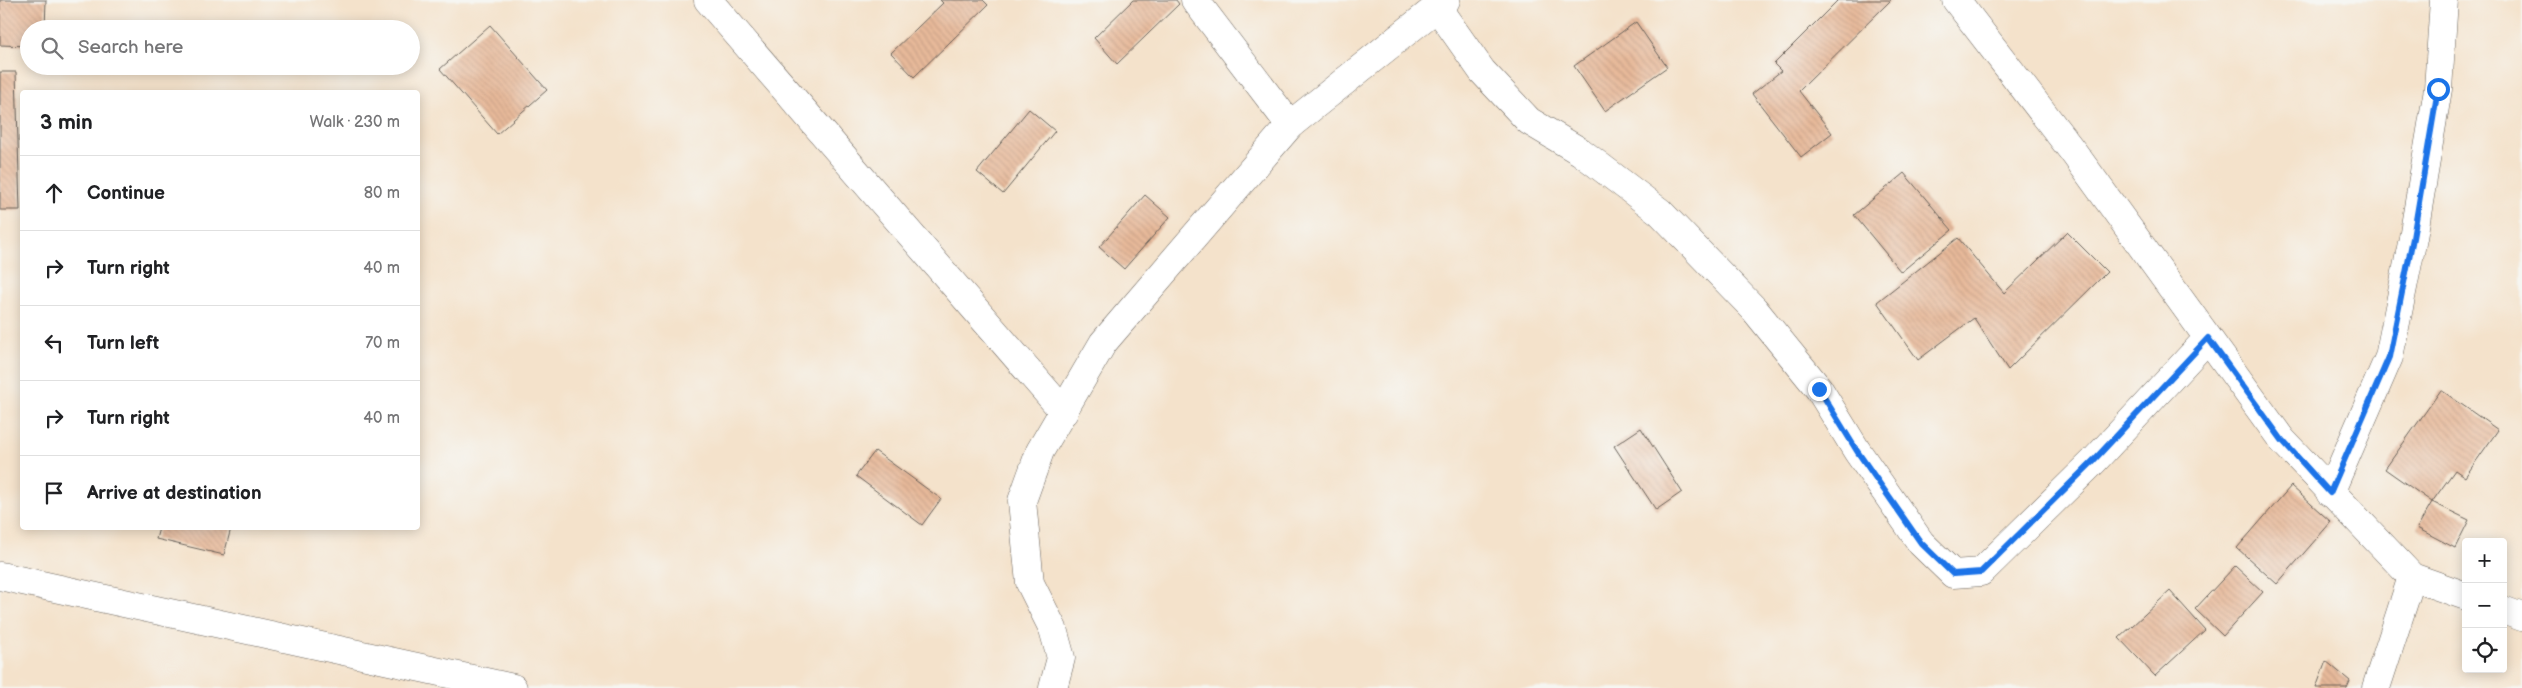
<!DOCTYPE html>
<meta charset="utf-8">
<style>
:root{--surface:#fff;--page:#f6f6f6;--text:#202124;--muted:#757577;--line:#e0e0e0}
body{margin:0;font-family:"Balsamiq Sans",sans-serif;background:var(--page);color:var(--text)}
.controls{position:absolute;right:15px;bottom:15px;display:grid;overflow:hidden;border-radius:5px;box-shadow:0 2px 12px #0003}
.controls button{width:45px;height:45px;display:grid;place-items:center;padding:0;border:0;border-bottom:1px solid var(--line);background:var(--surface);color:var(--text);font:25px sans-serif}
.stop{position:absolute;width:15px;height:15px;margin:-11px;border:4px solid #1a73e8;border-radius:50%;background:#fff}
.stop.end{background:#1a73e8;border-color:#fff;box-shadow:0 1px 5px #0008}
.list{margin:0;padding:0;list-style:none}
h2{display:flex;justify-content:space-between;align-items:center;height:65px;margin:0;padding:0 20px;font-size:21px}
h2 small{font-size:16px;font-weight:400;color:var(--muted)}
.list li{display:grid;grid-template-columns:32px 1fr auto;gap:15px;align-items:center;box-sizing:border-box;height:75px;padding:0 20px;border-top:1px solid var(--line)}
.list b{display:block;font-size:19px;white-space:nowrap}
.list em{font-size:16px;font-style:normal;color:var(--muted)}
.icon{flex:none;width:28px;height:28px;fill:none;stroke:currentColor;stroke-width:2;stroke-linecap:round;stroke-linejoin:round}
.map{position:relative;flex:none;width:2522px;height:688px;overflow:hidden}
.search{position:absolute;background:var(--surface);box-shadow:0 2px 12px #0003;left:20px;top:20px;width:400px;height:55px;display:flex;align-items:center;gap:12px;box-sizing:border-box;padding:0 18px;border-radius:28px;color:var(--muted);font-size:19px}
.panel{position:absolute;background:var(--surface);box-shadow:0 2px 12px #0003;left:20px;top:90px;width:400px;height:440px;border-radius:5px}
.map>svg:first-child{display:block}
.building{fill:url(#building-back-hatch)}
.lines{fill:none;stroke-linecap:round;stroke-linejoin:round}
.street-casing{stroke:#686159;stroke-width:29}
.street{stroke:#fff;stroke-width:28}
.route{stroke:#1a73e8;stroke-width:6}
</style>
<div class="map">
<svg width="2522" height="688" viewBox="0 0 2522 688">
<defs>
<pattern id="building-back-hatch" width="6" height="6" patternUnits="userSpaceOnUse" patternTransform="scale(1.25)"><rect width="6" height="6" fill="#e7b99a"/><path d="M-1 5l2 2M0 0l6 6M5-1l2 2" fill="none" stroke="#c69e84"/></pattern>
</defs>
<rect width="100%" height="100%" fill="#f6f6f2"/>
<filter id="ink" filterUnits="userSpaceOnUse"><feTurbulence type="fractalNoise" baseFrequency=".02" numOctaves="2"/><feDisplacementMap in="SourceGraphic" scale="10" xChannelSelector="R" yChannelSelector="G"/><feConvolveMatrix kernelMatrix="1 2 1 2 8 2 1 2 1" color-interpolation-filters="sRGB"/></filter>
<filter id="wash" filterUnits="userSpaceOnUse"><feTurbulence type="fractalNoise" baseFrequency=".0096" numOctaves="4" result="noise"/><feDisplacementMap in="SourceGraphic" scale="20" xChannelSelector="R" yChannelSelector="G"/><feGaussianBlur stdDeviation="1.12" result="paint"/><feColorMatrix in="noise" values="0 0 0 0 0 0 0 0 0 0 0 0 0 0 0 0 0 1.4 0 .05"/><feComposite in="paint" operator="in"/></filter>
<g filter="url(#wash)">
<rect width="100%" height="100%" fill="#f4e2cb"/>
<g id="blocks">
<g class="building">
<path d="M0,0H46L45,29H29V46L0,45Z"/>
<path d="M940,0H983L988,5L914,77L891,53L943,3Z"/>
<path d="M1133,0H1176L1179,4L1117,64L1094,38Z"/>
<path d="M1838,0H1891L1799,91L1832,133L1801,157L1752,94L1781,71L1774,64Z"/>
<path d="M1636,22L1667,67L1605,111L1574,66Z"/>
<path d="M490,25L547,90L497,134L440,69Z"/>
<path d="M0,72H16L20,210H0Z"/>
<path d="M1029,109L1055,131L1003,194L977,172Z"/>
<path d="M1904,173L1952,230L1901,272L1854,215Z"/>
<path d="M1145,195L1170,217L1124,269L1099,247Z"/>
<path d="M2067,232L2107,272L2008,370L1974,318L1918,360L1877,302L1958,238L2004,293Z"/>
<path d="M2441,390L2498,430L2465,477L2455,470L2432,502L2385,469Z"/>
<path d="M1641,428L1682,492L1656,510L1614,446Z"/>
<path d="M875,451L941,499L922,525L856,476Z"/>
<path d="M2291,486L2331,522L2277,584L2237,548Z"/>
<path d="M2432,502L2469,520L2455,548L2417,528Z"/>
<path d="M159,528H231L224,555L156,539Z"/>
<path d="M2235,566L2263,592L2223,636L2195,609Z"/>
<path d="M2170,591L2205,630L2155,676L2119,638Z"/>
<path d="M2326,661L2350,681L2347,688H2316Z"/>
</g>
</g>
</g>
<g filter="url(#ink)">
<use href="#blocks" fill-opacity="0" stroke="#686159" stroke-width="1"/>
<g class="lines">
<g class="street-casing">
<g id="street">
<path d="M708,0L1064,412"/>
<path d="M1195,0L1290,125"/>
<path d="M1956,0L2074,153L2282,440L2412,577L2466,596"/>
<path d="M1437,7L1482,71L1529,121L1581,152L1660,212L1754,309L1819,389L1857,451L1921,543L1953,574L1981,572L2094,461L2208,338"/>
<path d="M2330,493L2389,357L2413,238L2438,89L2444,0"/>
<path d="M0,576L513,688"/>
<path d="M2503,610L2522,617"/>
<path d="M1053,688L1061,658L1053,629L1030,583L1022,501L1040,451L1103,343L1290,125L1446,0"/>
<path d="M2376,688L2412,577"/>
</g>
</g>
<use href="#street" class="street"/>
</g>
</g>
<g class="lines" filter="url(#ink)">
<path class="route" d="M1819,389L1857,451L1921,543L1953,574L1981,572L2094,460L2208,338L2282,440L2330,493L2389,357L2413,238L2438,89"/>
</g>
</svg>
<div class="controls">
<button>+</button>
<button>−</button>
<button><svg class="icon" aria-label="locate" viewBox="0 0 24 24"><circle cx="12" cy="12" r="6"/><path d="M12 2v4M12 18v4M2 12h4M18 12h4"/></svg></button>
</div>
<div class="stop" style="left:2438px;top:89px"></div>
<div class="stop end" style="left:1819px;top:389px"></div>
<div class="search"><svg class="icon" aria-label="search" viewBox="0 0 24 24"><circle cx="10" cy="10" r="6"/><path d="M15 15l6 6"/></svg>Search here</div>
<section class="panel">
<h2>3 min<small>Walk · 230 m</small></h2>
<ul class="list">
<li><svg class="icon" aria-label="ahead" viewBox="0 0 24 24"><path d="M12 20V5M6 11l6-6 6 6"/></svg><div><b>Continue</b></div><em>80 m</em></li>
<li><svg class="icon" aria-label="right" viewBox="0 0 24 24"><path d="M7 20v-9h11M14 6l5 5-5 5"/></svg><div><b>Turn right</b></div><em>40 m</em></li>
<li><svg class="icon" aria-label="left" viewBox="0 0 24 24"><path d="M17 20v-9H6M10 6l-5 5 5 5"/></svg><div><b>Turn left</b></div><em>70 m</em></li>
<li><svg class="icon" aria-label="right" viewBox="0 0 24 24"><path d="M7 20v-9h11M14 6l5 5-5 5"/></svg><div><b>Turn right</b></div><em>40 m</em></li>
<li><svg class="icon" aria-label="arrive" viewBox="0 0 24 24"><path d="M6 21V4h12l-3 4 3 4H6"/></svg><div><b>Arrive at destination</b></div></li>
</ul>
</section>
</div>
